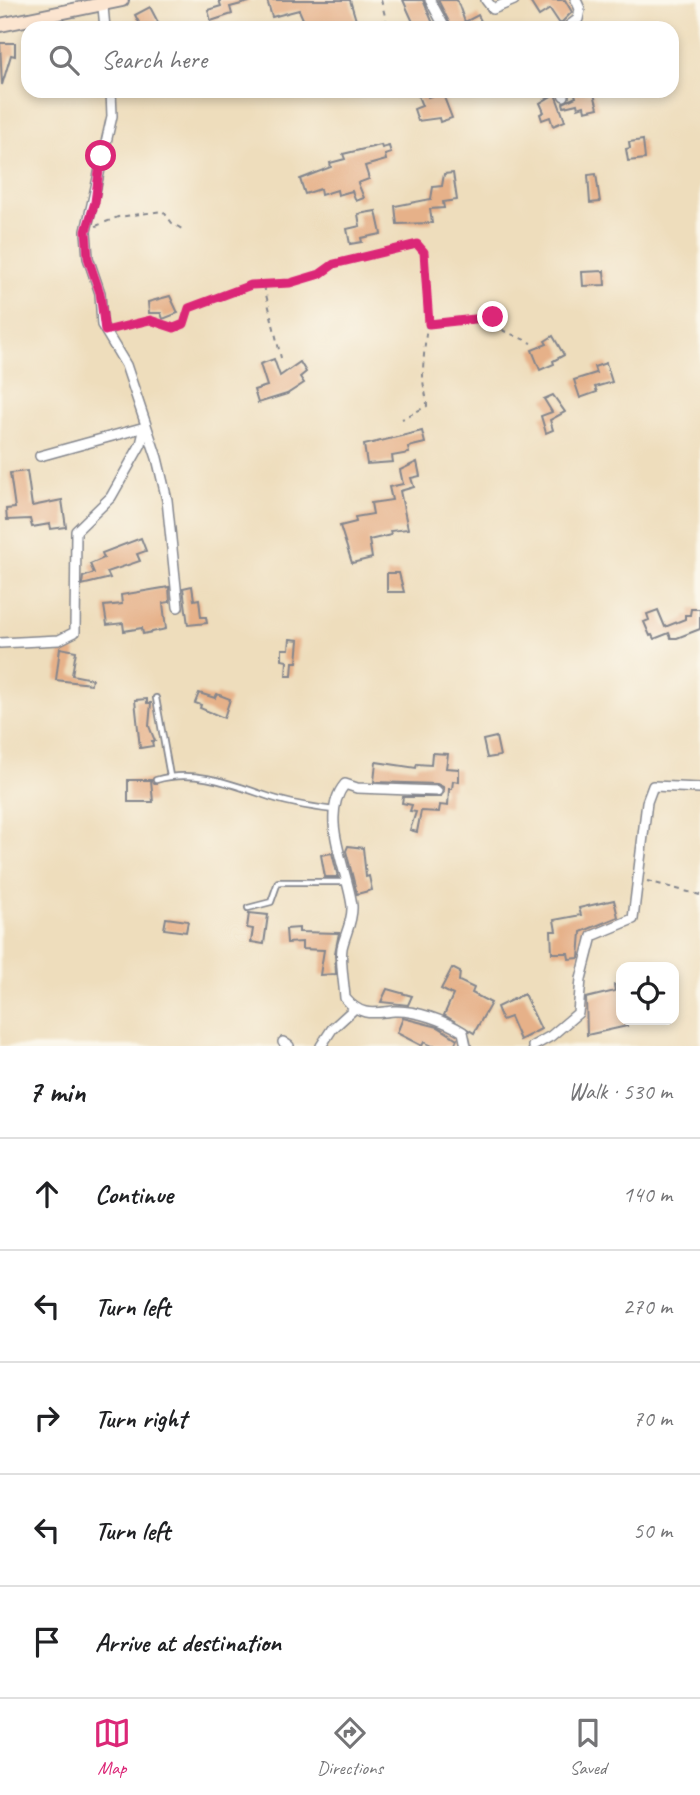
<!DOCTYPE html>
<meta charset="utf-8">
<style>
:root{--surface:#fff;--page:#f2f2f2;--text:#202124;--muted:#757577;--line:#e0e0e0;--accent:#db2777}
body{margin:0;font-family:Caveat,sans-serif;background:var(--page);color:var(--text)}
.controls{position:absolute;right:21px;bottom:21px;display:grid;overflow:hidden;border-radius:14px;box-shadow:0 4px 10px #0003}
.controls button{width:63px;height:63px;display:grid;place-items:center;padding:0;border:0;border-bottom:2px solid var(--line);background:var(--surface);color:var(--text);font:35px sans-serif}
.stop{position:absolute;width:21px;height:21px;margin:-16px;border:5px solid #db2777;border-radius:50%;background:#fff}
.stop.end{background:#db2777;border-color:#fff;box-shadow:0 2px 7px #0008}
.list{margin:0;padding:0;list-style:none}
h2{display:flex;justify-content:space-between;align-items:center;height:91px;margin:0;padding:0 28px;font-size:30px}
h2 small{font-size:23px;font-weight:400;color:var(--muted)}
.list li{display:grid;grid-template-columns:46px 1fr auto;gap:21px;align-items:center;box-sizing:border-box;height:112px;padding:0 28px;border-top:2px solid var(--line)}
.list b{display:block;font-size:26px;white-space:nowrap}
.list em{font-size:23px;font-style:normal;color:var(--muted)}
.icon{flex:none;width:38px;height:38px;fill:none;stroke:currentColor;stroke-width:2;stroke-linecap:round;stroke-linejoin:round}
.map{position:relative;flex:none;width:700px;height:1046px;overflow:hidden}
.search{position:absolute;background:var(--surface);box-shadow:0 4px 10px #0003;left:21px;right:21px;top:21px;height:77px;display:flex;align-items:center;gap:18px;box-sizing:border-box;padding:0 24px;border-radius:21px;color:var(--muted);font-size:26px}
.sheet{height:651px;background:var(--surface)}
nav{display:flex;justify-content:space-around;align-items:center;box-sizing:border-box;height:98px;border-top:2px solid var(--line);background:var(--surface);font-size:19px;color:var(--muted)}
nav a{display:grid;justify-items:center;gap:4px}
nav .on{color:var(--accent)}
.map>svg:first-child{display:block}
.building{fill:#e6b189}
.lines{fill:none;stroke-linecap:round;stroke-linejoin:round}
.lane-casing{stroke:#84868d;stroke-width:8}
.street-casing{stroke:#84868d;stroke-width:12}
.secondary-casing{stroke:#84868d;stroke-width:16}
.path{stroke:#84868d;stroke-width:2;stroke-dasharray:5 5;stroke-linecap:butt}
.lane{stroke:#fff;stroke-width:4.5}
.street{stroke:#fff;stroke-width:9}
.secondary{stroke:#fce5d0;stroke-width:12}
.route{stroke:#db2777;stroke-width:9}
</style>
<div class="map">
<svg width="700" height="1046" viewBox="0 0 700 1046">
<rect width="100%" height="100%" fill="#fbf7ec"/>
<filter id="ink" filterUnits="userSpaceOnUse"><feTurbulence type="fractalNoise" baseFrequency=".0143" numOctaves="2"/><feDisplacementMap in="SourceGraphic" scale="14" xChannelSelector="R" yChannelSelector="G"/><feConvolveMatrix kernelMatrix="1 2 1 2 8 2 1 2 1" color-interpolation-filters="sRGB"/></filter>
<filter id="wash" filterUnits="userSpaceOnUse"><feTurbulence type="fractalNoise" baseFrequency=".00686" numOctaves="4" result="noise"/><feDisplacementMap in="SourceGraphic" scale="28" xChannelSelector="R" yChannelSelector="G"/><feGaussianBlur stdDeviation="1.57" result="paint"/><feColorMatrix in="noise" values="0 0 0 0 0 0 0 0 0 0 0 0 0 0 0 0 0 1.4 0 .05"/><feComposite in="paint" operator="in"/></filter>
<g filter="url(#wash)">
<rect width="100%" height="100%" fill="#eeddbc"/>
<g id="blocks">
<g class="building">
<path d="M219,0H248L249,2L230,7L232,14L211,21L208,10L221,6Z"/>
<path d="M267,0H350L358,27L307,28L299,10L272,17Z"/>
<path d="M403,0H423L435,28H398L413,22Z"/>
<path d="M438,0H457L465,22L478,15L482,23L473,28H452Z"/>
<path d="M529,0H565L572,12L560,24L550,9L539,16Z"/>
<path d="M150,7L161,28H142L135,15Z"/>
<path d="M0,43H15V56L11,55L2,85Z"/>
<path d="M574,91L594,94L598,108L585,111L584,106L578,108L577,104L564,107L563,103L576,97Z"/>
<path d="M426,92L428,97L442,92L452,118L440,122L439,118L418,121L414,109L422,106L418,96Z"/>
<path d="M555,94L565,121L553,126L550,117L542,120L540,114L544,112L540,103Z"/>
<path d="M643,140L645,159L628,161L626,149L630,148L629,142Z"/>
<path d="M381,145L382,148L389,146L391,153L385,155L386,160L365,166L369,179L358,183L364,198L356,201L352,191L338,195L337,190L321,195L320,189L305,194L300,179L331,167L330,163L345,159L343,154Z"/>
<path d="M453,173L457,200L443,202L444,208L430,209L432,223L397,224L395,206L431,199L433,187L442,186L444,174Z"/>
<path d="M596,174L600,202L590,203L588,175Z"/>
<path d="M376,211L381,234L361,238L362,242L350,244L347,229L360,226L358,214Z"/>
<path d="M604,271L605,285L583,286L582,272Z"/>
<path d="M170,296L178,313L163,319L161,313H149L148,302Z"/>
<path d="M553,336L564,355L553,361L554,364L540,370L532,350L547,344L545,341Z"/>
<path d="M274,359L280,376L300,362L306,372L300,377L304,383L287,394L258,403L254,390L267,386L260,364Z"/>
<path d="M606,363L612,382L595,387L597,392L580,398L574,380L596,373L594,367Z"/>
<path d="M553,395L565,412L550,420L553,430L546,433L541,416L552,412L544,399Z"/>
<path d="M422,431L425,443L408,447L409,453L392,456L393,462L367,464L364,445Z"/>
<path d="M417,462L420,476L411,478L414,487L400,491L408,529L390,531L391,535L369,540L372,558L352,563L340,526L356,522L355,517L373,514L371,503L392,500L389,487L403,484L400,470Z"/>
<path d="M27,471L32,506L62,500L66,527L51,529L50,524L32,527L30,519L7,520L6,509L15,508L10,473Z"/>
<path d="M141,538L146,551L137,554L140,561L107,572L110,578L82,585L83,577L94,573L90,564L104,558L102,553Z"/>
<path d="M387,573H399L404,592H387Z"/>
<path d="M192,586L194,600L199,599L201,617H206L207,623L188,625L183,588Z"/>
<path d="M169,587L170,602L163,603L166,629L143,634L142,628L124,631L123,623L107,625L104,606L122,604L121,595Z"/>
<path d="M691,609H700V629L677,638H671L669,633L654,639L652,635L650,636L644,622L649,620L647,614L658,610L665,627L685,619V615H690Z"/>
<path d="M290,639L299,640L297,662H293L292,676H286L287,661L282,660V649H289Z"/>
<path d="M60,648L76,651L72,675L92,679L91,684L56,680Z"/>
<path d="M199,693L215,698L217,694L230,699L224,718L200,708L201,705L195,703Z"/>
<path d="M147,699V703H151L149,726L155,741H152L153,746L140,748L135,700Z"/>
<path d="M496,737L500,756L487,758L483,740Z"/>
<path d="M432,753L448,754L446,768L459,769V782L453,781L452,789H449L448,806L440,805L439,812L421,811L417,832L410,830L416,812L410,811L412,805L402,803L403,797H440L444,792L443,787L437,784L374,782L376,762L416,768L417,764L431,765Z"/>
<path d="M128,780H151L153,802H128Z"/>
<path d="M348,846L363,848L366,877L369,876L372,890L357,894L346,851Z"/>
<path d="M332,853L338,877H325L321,855Z"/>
<path d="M614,900L618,917L581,932L579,958L569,959L568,953H552L551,931H556L554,920L581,915L579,908Z"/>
<path d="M249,913L268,915L264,944L251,942L253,929L247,928Z"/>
<path d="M166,918L188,921L186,932L164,929Z"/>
<path d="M299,928V932L339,933L335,953L336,974L320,975L324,950L302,949V942L287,943L286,929Z"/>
<path d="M452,968L460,972L459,981L474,988L472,993L491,1003L474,1033L444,1015L453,995L441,989Z"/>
<path d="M621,983V1020H625L627,1026L587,1035L586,998L615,991L614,985Z"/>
<path d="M387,989L412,996L408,1005L381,1002Z"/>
<path d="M524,994L541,1029L520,1040L510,1017L502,1020L497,1007Z"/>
<path d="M403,1018L438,1027L457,1039L454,1046H432L424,1042L422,1046L397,1033Z"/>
</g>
</g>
</g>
<g filter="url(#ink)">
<use href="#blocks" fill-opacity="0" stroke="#84868d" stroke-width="2"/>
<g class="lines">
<g class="lane-casing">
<g id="lane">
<path d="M156,698L170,776"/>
<path d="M156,780C193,769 229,783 264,795C286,803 310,807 334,810"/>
<path d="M248,908L271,902L278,882H346"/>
</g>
</g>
<g class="street-casing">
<g id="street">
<path d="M430,0L445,28"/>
<path d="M486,0L493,9L514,0"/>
<path d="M99,5L103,7L105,28"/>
<path d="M566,28L578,19L580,9L576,0"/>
<path d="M111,91L112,116L86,231L88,258L100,293L102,325L126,365L157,458L167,500L178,607"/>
<path d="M561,91L564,96"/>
<path d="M0,643L59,640L75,632L76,531L111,497L141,444L145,427L40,456"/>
<path d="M437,791L357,788L345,784C318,816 348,870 352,906C353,921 345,934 342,948C340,963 344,982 345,998C361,1017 373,1013 394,1011C416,1010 445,1021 463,1032L466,1046"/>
<path d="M283,1042L289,1046"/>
<path d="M321,1046L332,1029L355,1008"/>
<path d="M533,1046L551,1036L578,1013L581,979L592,936L633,919L647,802L653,786L700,788"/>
</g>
</g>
<g class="secondary-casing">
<path id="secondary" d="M0,25L122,0"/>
</g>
<g class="path">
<path d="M381,0L388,28"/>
<path d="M96,226L118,217L163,211L172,223L182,229"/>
<path d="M264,286L281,358"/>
<path d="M430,324L468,321L489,315L504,331L532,343"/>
<path d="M114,330L150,320L174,328L184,325L189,308L251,285L290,283L320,274L344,261L420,246C438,276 422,345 423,378C423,387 427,396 427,406L402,419"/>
<path d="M647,881L700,895"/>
</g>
<use href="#lane" class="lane"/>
<use href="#street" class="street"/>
<use href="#secondary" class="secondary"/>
</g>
</g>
<g class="lines" filter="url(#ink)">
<path class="route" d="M101,156L95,202L86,231L88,258L100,293L105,331L150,320L174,328L184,324L189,308L251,285L290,283L320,274L334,264L417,244L424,252L429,324L493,317"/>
</g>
</svg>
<div class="controls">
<button><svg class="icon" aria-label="locate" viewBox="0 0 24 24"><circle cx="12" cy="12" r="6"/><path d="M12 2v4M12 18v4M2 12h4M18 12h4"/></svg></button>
</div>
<div class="stop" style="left:101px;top:156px"></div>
<div class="stop end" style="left:493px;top:317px"></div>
<div class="search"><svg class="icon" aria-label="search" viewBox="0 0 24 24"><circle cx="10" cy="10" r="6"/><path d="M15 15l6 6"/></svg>Search here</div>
</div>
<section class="sheet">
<h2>7 min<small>Walk · 530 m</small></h2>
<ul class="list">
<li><svg class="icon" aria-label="ahead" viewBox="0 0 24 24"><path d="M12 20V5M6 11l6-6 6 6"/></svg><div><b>Continue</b></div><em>140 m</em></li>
<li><svg class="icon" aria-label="left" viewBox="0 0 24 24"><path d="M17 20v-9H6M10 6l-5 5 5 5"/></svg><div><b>Turn left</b></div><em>270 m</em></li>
<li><svg class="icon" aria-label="right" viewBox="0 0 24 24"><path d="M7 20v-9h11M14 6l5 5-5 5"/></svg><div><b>Turn right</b></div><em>70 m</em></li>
<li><svg class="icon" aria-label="left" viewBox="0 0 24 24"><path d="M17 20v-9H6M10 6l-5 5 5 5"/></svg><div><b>Turn left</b></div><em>50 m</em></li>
<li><svg class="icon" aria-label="arrive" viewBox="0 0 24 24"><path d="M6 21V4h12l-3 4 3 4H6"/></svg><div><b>Arrive at destination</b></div></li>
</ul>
</section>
<nav>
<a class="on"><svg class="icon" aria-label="map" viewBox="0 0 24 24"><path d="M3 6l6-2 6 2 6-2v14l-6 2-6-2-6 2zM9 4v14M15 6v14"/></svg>Map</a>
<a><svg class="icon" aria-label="directions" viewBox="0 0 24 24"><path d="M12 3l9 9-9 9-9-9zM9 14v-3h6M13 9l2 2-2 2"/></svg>Directions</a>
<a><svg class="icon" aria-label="saved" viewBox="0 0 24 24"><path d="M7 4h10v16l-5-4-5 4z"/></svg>Saved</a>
</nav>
